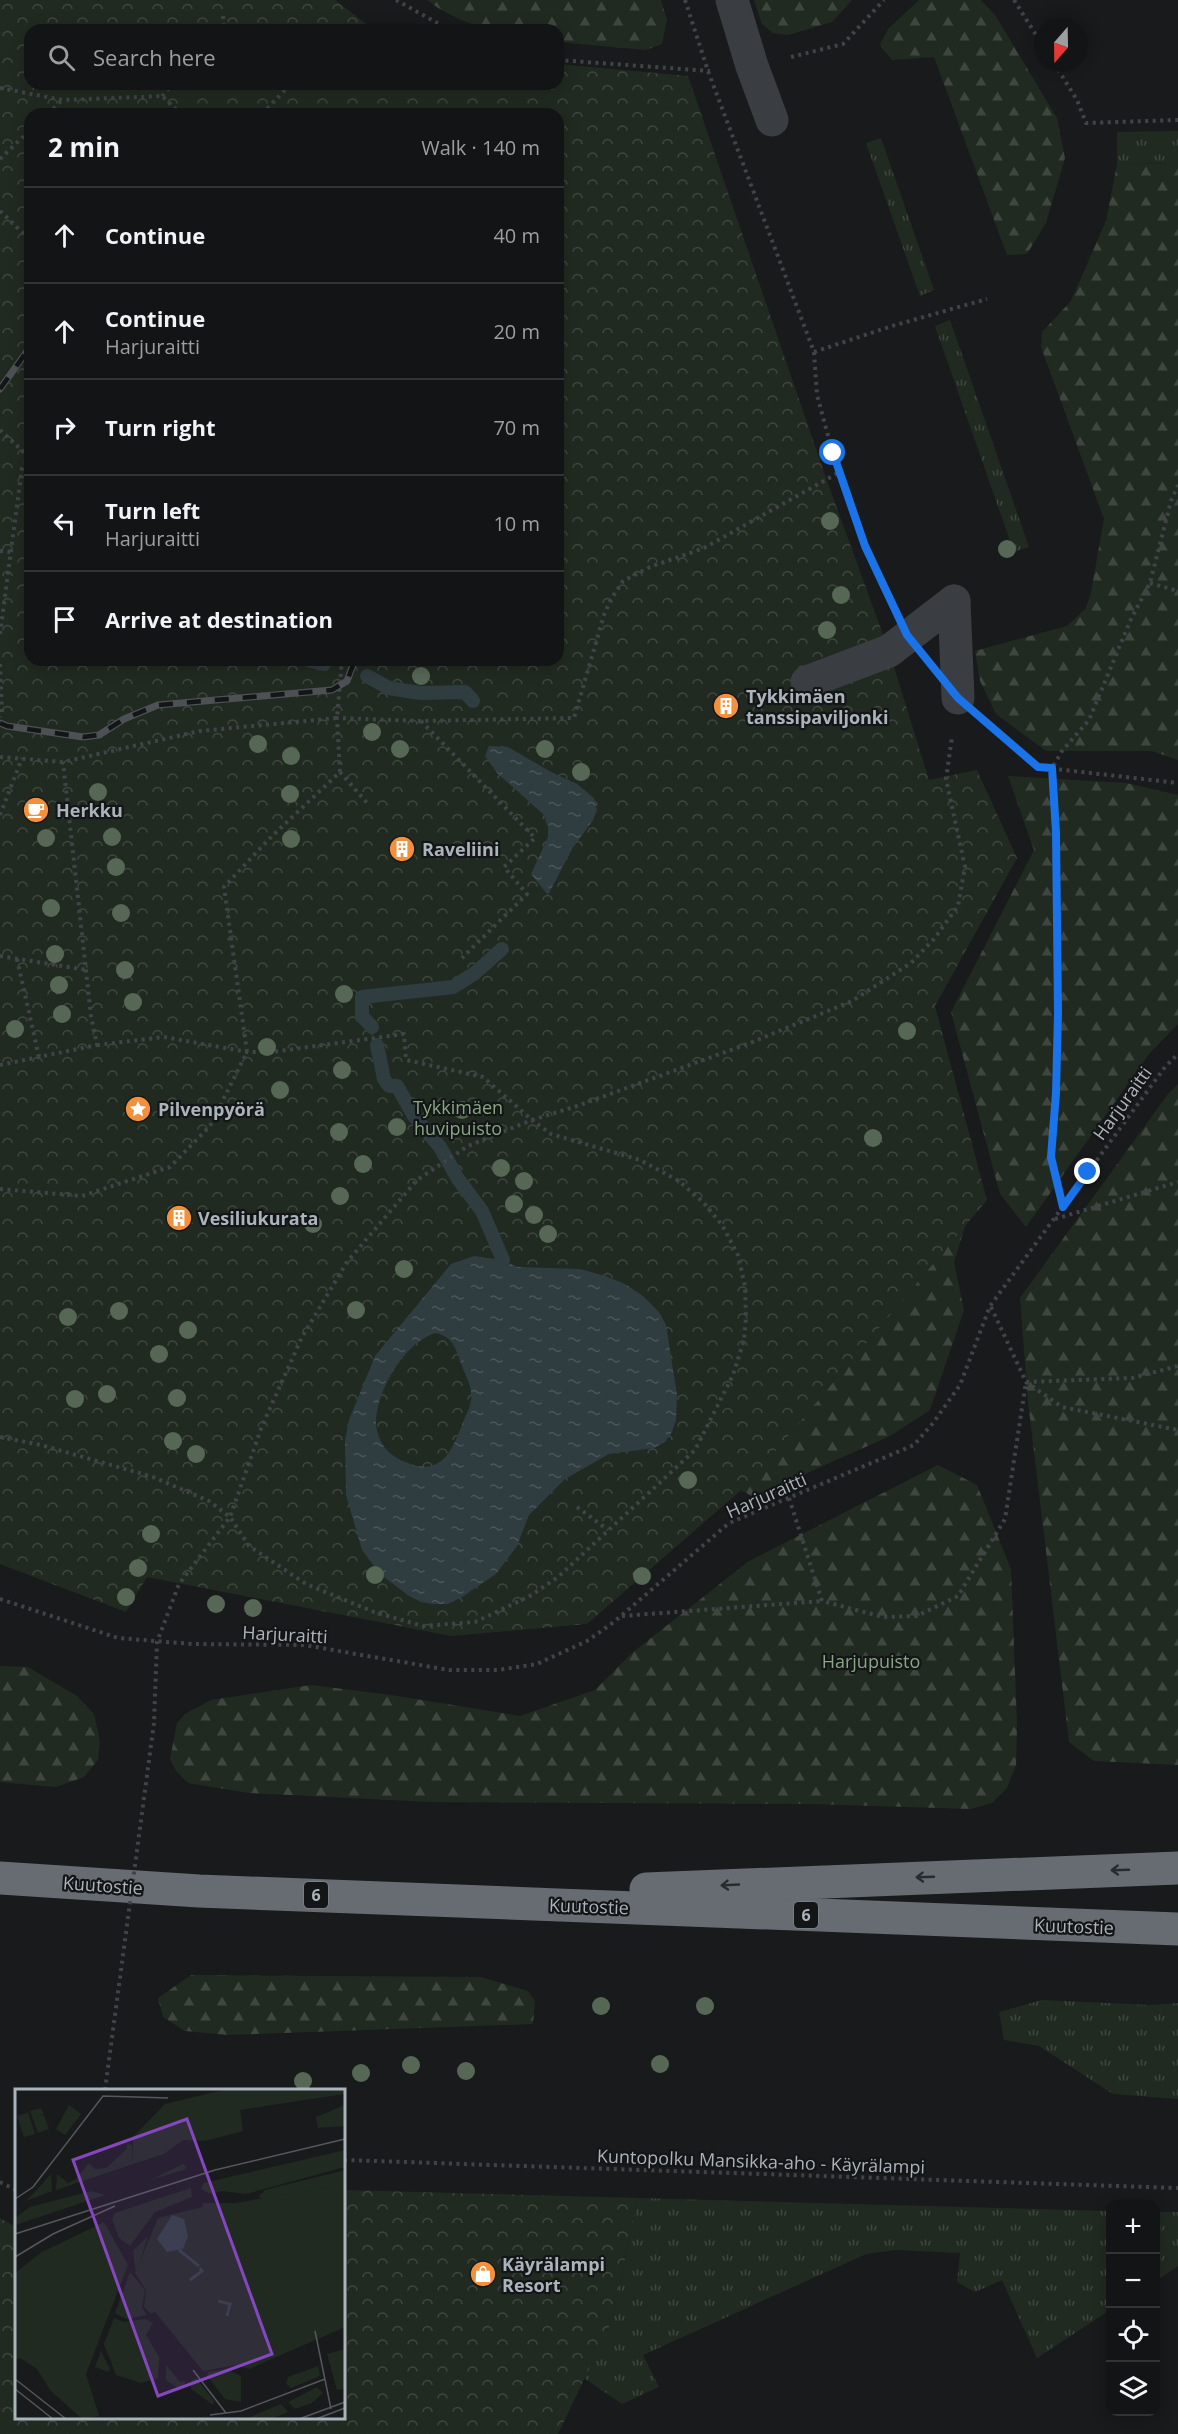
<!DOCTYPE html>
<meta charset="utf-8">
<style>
:root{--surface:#131415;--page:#202122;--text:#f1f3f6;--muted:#9d9ea0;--line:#323334}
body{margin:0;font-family:"Open Sans",sans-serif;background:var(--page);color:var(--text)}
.controls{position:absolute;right:18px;bottom:18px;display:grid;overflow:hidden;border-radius:12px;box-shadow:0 3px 15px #0003}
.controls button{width:54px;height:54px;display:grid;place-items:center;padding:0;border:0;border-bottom:2px solid var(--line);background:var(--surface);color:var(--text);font:30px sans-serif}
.compass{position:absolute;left:1034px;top:18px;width:54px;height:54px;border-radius:50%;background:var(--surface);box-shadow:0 3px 15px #0003;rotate:200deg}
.stop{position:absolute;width:18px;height:18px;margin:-14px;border:4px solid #1a73e8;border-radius:50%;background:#fff}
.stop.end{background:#1a73e8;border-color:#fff;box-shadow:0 2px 6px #0008}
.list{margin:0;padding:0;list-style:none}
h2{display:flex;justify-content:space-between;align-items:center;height:78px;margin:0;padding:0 24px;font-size:26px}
h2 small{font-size:20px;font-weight:400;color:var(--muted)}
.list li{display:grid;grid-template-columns:39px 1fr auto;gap:18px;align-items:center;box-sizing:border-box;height:96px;padding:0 24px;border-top:2px solid var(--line)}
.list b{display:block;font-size:22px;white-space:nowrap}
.list p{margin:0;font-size:20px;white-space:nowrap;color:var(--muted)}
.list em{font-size:20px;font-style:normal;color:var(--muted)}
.icon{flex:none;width:33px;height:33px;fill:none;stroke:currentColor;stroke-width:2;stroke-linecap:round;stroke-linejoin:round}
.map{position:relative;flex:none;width:1178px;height:2434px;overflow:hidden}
.search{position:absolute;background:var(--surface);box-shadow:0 3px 15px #0003;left:24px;top:24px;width:540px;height:66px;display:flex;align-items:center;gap:15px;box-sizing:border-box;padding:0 21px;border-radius:18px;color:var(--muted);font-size:22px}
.panel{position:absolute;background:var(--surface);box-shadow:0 3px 15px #0003;left:24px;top:108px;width:540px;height:558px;border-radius:18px}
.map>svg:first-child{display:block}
.grass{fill:url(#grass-tufts)}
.forest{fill:url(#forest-firs)}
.park{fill:url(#park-crowns);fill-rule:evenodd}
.water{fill:url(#water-ripples);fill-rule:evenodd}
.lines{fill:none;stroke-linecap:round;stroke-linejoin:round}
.stream{stroke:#2f3c40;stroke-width:14}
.path{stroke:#404448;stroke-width:4;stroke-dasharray:3 4.5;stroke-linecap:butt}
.minor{stroke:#3a3d41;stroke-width:33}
.highway{stroke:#666c72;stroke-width:33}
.rail-casing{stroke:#4d5156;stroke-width:7}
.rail{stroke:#141517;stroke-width:4.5;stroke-dasharray:14;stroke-linecap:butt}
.path-bridge{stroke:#404448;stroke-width:4;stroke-dasharray:3 4.5;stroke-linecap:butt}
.tree{fill:#566755}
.oneway{stroke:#282b2e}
.route{stroke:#1a73e8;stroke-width:8}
.labels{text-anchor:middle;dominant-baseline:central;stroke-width:4.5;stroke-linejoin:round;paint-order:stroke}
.shield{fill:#141517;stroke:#7e848a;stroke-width:1.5}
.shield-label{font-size:16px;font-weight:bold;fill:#acb4bb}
.poi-label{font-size:18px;font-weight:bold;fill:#acb4bb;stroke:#141517;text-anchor:start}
.street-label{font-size:18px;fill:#acb4bb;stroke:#141517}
.park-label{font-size:18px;fill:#88a683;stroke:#141517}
.inset-river{fill:none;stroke:#2f3c40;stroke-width:3}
.inset-road{fill:none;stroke:#54585c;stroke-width:1.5}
.view{fill:#8547be;fill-opacity:0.15;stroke:#8547be;stroke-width:3}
.inset-edge{fill:none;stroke:#acb4bb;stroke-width:3}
</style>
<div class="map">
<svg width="1178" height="2434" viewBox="0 0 1178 2434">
<defs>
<pattern id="grass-tufts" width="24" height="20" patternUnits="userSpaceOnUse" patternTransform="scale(1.5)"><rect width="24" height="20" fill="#212a21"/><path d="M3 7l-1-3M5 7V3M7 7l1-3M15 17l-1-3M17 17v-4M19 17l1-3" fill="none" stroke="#3f463f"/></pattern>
<pattern id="forest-firs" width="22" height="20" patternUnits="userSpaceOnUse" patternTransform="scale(1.5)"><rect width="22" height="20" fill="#212a21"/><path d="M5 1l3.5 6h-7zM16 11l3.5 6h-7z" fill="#3f463f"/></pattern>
<pattern id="park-crowns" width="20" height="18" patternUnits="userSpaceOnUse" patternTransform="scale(1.5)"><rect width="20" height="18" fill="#212a21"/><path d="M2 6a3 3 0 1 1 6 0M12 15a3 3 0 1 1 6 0" fill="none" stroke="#3f463f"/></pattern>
<pattern id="water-ripples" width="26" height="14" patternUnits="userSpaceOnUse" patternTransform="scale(1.5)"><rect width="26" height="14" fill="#2f3c40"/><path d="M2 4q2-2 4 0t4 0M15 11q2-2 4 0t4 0" fill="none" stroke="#4a565a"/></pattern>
</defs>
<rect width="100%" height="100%" fill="#191a1c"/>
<g class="grass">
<path d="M1178,131V163L1117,164V132Z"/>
<path d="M881,138L934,290L920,296L866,143Z"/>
<path d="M950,320L1029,547L1014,552L935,326Z"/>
<path d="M1042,2000L1150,2005L1178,2003V2099L1113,2094L1039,2046L1004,2040L999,2012Z"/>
<path d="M638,2198L1110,2211V2310L1037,2358L1002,2280L975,2292L957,2282L960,2253L896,2250L866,2254L643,2355L659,2387L622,2404L584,2378L612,2321Z"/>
<path d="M1156,2212H1178V2266L1156,2281Z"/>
</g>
<g class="forest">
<path d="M427,0H661L667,20L662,44L646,50L558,42V30C538,30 516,32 496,30C473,27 445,14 427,0Z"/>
<path d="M754,0H852L832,22L788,35L773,33L762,24Z"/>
<path d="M919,0H981L995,15L1057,118L1065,158L1046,223L1027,254L1007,255L934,57L892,60L880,45L888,29Z"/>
<path d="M1178,163V760L1152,751H1046L996,714L980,681L975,651L1067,626L1086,608L1091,592L1104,519L1041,347L1042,332L1071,301L1106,221L1117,164Z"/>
<path d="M1008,776L1126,783L1178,795V1024L1149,1054L1026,1227L1000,1194L951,1012L1034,850Z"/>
<path d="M1178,1084V1765L1094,1761L1069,1742L1028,1402L1020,1298L1168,1094Z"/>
<path d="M975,1194L954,1262L964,1310L930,1410L890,1436L803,1475L779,1492L759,1500L739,1489Z"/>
<path d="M938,1465L977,1485L1011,1569L1017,1724L1016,1765L1007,1788L992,1803L971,1809L814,1804L431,1802L249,1793L188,1783L176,1771L170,1759L177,1723L185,1714L211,1700L311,1685L391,1695L520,1716L595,1690L632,1653L749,1561Z"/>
<path d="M0,1666L28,1667L77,1696L94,1714L100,1741L98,1760L84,1777L56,1787L0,1782Z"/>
<path d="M191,1975L481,1977L528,1991L535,2001L533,2024L228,2035L185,2031L163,2017L158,1998Z"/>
</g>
<g class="park">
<path d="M0,0H335L369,26L387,30H30V84H558V64L688,76L827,481L889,651L929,780L977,770L1017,858L935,1006L987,1200L746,1486L587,1624L451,1636L147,1577L126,1612L0,1564ZM30,114H558V660H30Z"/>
<path d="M344,2190L638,2198L612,2321L558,2434H0V2218L16,2227V2418H344Z"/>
</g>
<g class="water">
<path d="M489,746L508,747L551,772L577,784L594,798L597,810L593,820L572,849L548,895L531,874L548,837V827L543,814L497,773L485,756Z"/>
<path d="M474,1256L503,1260L517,1267L580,1269L605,1276L625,1284L643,1296L659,1312L666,1325L677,1395L676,1420L672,1432L665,1442L654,1448L609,1454L565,1479L529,1515L517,1546L496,1574L462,1597L448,1604H433L421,1602L409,1596L380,1574L362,1550L346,1495L345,1441L349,1420L375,1356L451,1264ZM436,1333C454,1337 456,1350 462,1366C466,1377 473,1388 471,1400C470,1408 466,1415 463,1422C453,1449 442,1477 408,1463C399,1460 391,1455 385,1448C380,1440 376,1432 376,1423C376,1392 405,1341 436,1333Z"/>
</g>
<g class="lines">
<g class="stream">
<path d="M308,660L324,664"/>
<path d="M367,676L389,688L420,693L465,692L473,701"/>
<path d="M372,1027L362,1016V997L453,987L475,973L502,949"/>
<path d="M377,1045L384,1079L389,1086H397L414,1116L440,1147L458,1179L482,1211L503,1260"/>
</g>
<g class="path">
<path d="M396,0L450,30"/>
<path d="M685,0L708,71L814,352L817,395L838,473L865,546L891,602"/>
<path d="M1014,0L1043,46"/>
<path d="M223,16L224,30"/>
<path d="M791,57L843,44L884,0"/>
<path d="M558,60L710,71"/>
<path d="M1054,63L1077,100L1086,123L1178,120"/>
<path d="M0,88L63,100L162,96L181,114"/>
<path d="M162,96L173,84"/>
<path d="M48,114L62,100"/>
<path d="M262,114L285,90L279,84"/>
<path d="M0,159L30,130"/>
<path d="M0,211L30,240"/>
<path d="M814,352L892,326L987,299"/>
<path d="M0,430L29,457"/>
<path d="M0,551L10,552"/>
<path d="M1150,583L1178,591"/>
<path d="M0,634L22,468L30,456"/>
<path d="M0,664L2,712L0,717"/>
<path d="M421,721L535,838L504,867L527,894L462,958"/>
<path d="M986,722L1038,767L1178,783"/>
<path d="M0,757L63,762L200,731L337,718L342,660"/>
<path d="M340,772L367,803"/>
<path d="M0,815L22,758"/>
<path d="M0,956L87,970"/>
<path d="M17,959L39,1057"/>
<path d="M97,1045L164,1037L247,1052H272L404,1034L406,1060L483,1077L532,1120L580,1105L750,1043L852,1001L911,963L934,939L958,906L965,867L946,779L952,737"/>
<path d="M0,1065L97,1045L91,1016L63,762"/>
<path d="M0,1189L82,1196L170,1167L210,1126L247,1052L224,887L269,839L340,772L337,718L421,721L574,718L604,615L610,601L623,581L650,567L704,548L838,473"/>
<path d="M1062,1206L1051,1157L1056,1093L1058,1013L1056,832L1052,768L1062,751L1089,720L1131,619L1150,583L1171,501L1178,485"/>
<path d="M1055,1219L1178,1182"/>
<path d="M991,1307L1026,1382L1062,1407L1178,1430"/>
<path d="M0,1437L41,1445L153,1477L209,1501L230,1517L249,1546L306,1584L374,1612L423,1626L475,1622L530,1596L558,1577L695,1450L733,1375L744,1340L746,1318L745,1286L738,1255L722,1225L704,1203L679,1181L640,1160L551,1134L532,1120L468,1146L417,1180L347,1262L302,1337L262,1426L230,1517L179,1584L157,1642L154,1723"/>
<path d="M789,1498L822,1601L883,1617L917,1616L958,1596L1005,1519L1026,1382L1132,1378L1178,1366"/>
<path d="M577,1507L608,1530"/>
<path d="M0,1599L118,1638L192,1644L304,1645L449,1670H498L537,1664L587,1641L614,1622L729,1523L914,1445L933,1423L960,1385L990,1306L1165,1067L1178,1054"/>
<path d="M622,1616L822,1601"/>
<path d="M344,2160L1178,2188"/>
<path d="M0,2182L16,2190"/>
</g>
<g class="minor">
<path d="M732,0L752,66L772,120"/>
<path d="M954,601L958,698"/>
<path d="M807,682L889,651L954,601"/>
</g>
<g class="highway">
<path d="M0,1878L199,1891L1178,1929"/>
<path d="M646,1889L1178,1868"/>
</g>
<g class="rail-casing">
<g id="rail">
<path d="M0,389L30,347"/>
<path d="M0,723L7,726L83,737L99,735L124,719L158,705L332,690L347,681L355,660"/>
</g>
</g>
<use href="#rail" class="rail"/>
<path class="path-bridge" d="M105,2090L154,1723"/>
</g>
<g class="tree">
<circle cx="830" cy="521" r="9"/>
<circle cx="1007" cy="549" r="9"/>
<circle cx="841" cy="595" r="9"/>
<circle cx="827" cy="630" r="9"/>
<circle cx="421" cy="676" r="9"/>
<circle cx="372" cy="732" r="9"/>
<circle cx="258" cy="744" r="9"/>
<circle cx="400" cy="749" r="9"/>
<circle cx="545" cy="749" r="9"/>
<circle cx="291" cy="756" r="9"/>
<circle cx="581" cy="772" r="9"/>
<circle cx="98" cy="792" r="9"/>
<circle cx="290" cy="794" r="9"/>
<circle cx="112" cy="837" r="9"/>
<circle cx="46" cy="838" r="9"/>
<circle cx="291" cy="839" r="9"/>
<circle cx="116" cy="867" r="9"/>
<circle cx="51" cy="908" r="9"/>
<circle cx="121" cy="913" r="9"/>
<circle cx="55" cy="954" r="9"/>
<circle cx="125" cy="970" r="9"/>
<circle cx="59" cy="985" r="9"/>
<circle cx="344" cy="994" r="9"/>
<circle cx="133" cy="1002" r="9"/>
<circle cx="62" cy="1014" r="9"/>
<circle cx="15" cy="1029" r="9"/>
<circle cx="907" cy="1031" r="9"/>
<circle cx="267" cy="1047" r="9"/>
<circle cx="342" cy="1070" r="9"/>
<circle cx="280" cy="1090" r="9"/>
<circle cx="462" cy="1110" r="9"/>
<circle cx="397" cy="1127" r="9"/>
<circle cx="339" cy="1132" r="9"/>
<circle cx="873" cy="1138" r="9"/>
<circle cx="363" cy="1164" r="9"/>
<circle cx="501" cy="1168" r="9"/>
<circle cx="524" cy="1181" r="9"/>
<circle cx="340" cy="1196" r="9"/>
<circle cx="514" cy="1204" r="9"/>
<circle cx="534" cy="1215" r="9"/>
<circle cx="313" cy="1224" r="9"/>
<circle cx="548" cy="1234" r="9"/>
<circle cx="404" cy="1269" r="9"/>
<circle cx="356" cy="1310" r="9"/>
<circle cx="119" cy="1311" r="9"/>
<circle cx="68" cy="1317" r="9"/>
<circle cx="188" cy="1330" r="9"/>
<circle cx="159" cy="1354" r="9"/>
<circle cx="107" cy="1394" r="9"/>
<circle cx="177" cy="1398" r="9"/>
<circle cx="75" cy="1399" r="9"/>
<circle cx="173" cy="1441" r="9"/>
<circle cx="196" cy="1454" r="9"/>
<circle cx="688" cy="1480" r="9"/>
<circle cx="151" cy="1534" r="9"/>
<circle cx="138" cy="1568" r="9"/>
<circle cx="375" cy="1575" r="9"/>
<circle cx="642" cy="1576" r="9"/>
<circle cx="126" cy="1597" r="9"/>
<circle cx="216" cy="1604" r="9"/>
<circle cx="253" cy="1608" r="9"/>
<circle cx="601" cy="2006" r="9"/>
<circle cx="705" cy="2006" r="9"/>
<circle cx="660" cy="2064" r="9"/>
<circle cx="411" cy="2065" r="9"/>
<circle cx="466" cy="2071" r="9"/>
<circle cx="361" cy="2073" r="9"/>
<circle cx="303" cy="2081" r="9"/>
</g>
<defs><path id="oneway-shaft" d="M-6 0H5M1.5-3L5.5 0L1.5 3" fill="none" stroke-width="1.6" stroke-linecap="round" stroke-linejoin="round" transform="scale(1.5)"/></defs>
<g class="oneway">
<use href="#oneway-shaft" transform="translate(1120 1870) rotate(178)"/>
<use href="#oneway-shaft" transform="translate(925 1877) rotate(178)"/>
<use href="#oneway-shaft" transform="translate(730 1885) rotate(177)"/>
</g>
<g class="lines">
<path class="route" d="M833,453L865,546L907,635L958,698L1038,767L1052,768L1056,832L1058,1013L1056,1093L1051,1157L1063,1207L1088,1172"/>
</g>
<defs>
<g id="building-disc" transform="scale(1.35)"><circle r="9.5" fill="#f2903b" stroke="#141517"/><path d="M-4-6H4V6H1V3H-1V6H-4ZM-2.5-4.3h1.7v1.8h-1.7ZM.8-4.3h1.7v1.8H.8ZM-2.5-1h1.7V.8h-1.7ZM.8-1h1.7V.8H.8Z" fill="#fff"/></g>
<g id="cafe-disc" transform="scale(1.35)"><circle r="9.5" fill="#f2903b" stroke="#141517"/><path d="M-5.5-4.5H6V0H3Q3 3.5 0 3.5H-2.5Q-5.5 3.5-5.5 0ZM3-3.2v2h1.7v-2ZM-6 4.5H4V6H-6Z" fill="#fff"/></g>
<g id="sight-disc" transform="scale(1.35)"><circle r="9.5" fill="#f2903b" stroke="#141517"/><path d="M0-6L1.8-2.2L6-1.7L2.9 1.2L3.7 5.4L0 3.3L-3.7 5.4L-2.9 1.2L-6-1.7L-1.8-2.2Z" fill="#fff"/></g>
<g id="shop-disc" transform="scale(1.35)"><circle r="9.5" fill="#f2903b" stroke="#141517"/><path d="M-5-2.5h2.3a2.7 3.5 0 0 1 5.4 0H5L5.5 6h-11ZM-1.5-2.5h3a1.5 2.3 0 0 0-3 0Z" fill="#fff"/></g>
</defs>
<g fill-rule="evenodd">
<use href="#building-disc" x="726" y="706"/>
<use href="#cafe-disc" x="36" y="810"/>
<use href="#building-disc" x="402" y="849"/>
<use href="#sight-disc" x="138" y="1109"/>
<use href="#building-disc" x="179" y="1218"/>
<use href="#shop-disc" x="483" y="2274"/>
</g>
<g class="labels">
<g class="shield">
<rect x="304" y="1882" width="24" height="26" rx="4.5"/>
<rect x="794" y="1902" width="24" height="26" rx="4.5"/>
</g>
<g class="shield-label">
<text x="316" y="1895">6</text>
<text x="806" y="1915">6</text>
</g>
<g class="poi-label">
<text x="746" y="696">Tykkimäen<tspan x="746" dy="21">tanssipaviljonki</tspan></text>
<text x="56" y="810">Herkku</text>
<text x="422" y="849">Raveliini</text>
<text x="158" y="1109">Pilvenpyörä</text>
<text x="198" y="1218">Vesiliukurata</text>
<text x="502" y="2264">Käyrälampi<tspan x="502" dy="21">Resort</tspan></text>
</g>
<g class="street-label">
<text transform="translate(1122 1103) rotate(-54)">Harjuraitti</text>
<text transform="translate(766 1495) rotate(-24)">Harjuraitti</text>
<text transform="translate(285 1634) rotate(3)">Harjuraitti</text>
<text transform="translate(103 1885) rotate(4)">Kuutostie</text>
<text transform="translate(589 1906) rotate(2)">Kuutostie</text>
<text transform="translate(1074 1926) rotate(2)">Kuutostie</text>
<text transform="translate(761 2161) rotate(2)">Kuntopolku Mansikka-aho - Käyrälampi</text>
</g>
<g class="park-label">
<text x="458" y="1107">Tykkimäen<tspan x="458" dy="21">huvipuisto</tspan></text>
<text x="871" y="1661">Harjupuisto</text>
</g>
</g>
<g transform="translate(15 2089)">
<rect width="330" height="330" fill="#191a1c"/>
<path d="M112,55L117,56L118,75L41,101L42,85L53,94L61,90L74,74L80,80L91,79L112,60ZM36,85L37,102L11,112L20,103ZM76,102L90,106L0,136V129L15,118Z" fill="#212a21"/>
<path d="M330,16V37L303,39L301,28ZM330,61V78L231,105L207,102L196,105L186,100L189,94ZM168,75L172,78L169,81L135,91ZM330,81V138L243,108L250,101ZM176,99L177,108L140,123L115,157L104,149L97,130L100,124ZM89,133L113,176L71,285L84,327L67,330L35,301L22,280L5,269L0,271V184L27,163ZM133,147L121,184L118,162ZM115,183L130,201L127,219L132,226L111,230L100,224ZM99,229L109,233L130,230L138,234L131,246L144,268L143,289L126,294L101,286L89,255ZM330,260V300L322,301L312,265ZM86,262L95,280L93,283L80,278ZM151,276L165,293L171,292L166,301L151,291ZM303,277L305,287L276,299L271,295L273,288ZM211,280L226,287V313L210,310L192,287L193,283ZM181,289L199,312L198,316L176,300V292ZM302,298L308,304L297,314L280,320L273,313ZM266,315L273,323L256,330H230Z" fill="#212a21"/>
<path d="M213,0H330V5L225,21L228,42L190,52L168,51L149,65L118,75V48L150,15ZM330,95V238L234,280L221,276L188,282L140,223L136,225L129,218L131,201L120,184L143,129L187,118L188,114H221Z" fill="#212a21"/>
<path d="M54,16L66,25L50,46L41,40ZM26,19L29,25L24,27L29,26L34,40L23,44L15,22ZM13,23L20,45L9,48L2,27Z" fill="#212a21"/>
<path d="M157,126L169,130L173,147L168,160L152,163L142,150Z" fill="#2f3c40"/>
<path class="inset-river" d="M164,161L184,177M175,191L187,182L185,179M203,212L215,215L212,227"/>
<path class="inset-road" d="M0,110L18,98L88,7L153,9M0,145L200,81L330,50M0,168L38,145L100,117M300,242L316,320M178,281L211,324M0,290L51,330M0,300L38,330M195,326L226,322L310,290M284,330L330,313M301,330L330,319"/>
<path class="view" d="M172,30L257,265L143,307L58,71Z"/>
<rect width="330" height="330" class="inset-edge"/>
</g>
</svg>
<div class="controls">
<button>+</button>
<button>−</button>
<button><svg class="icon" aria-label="locate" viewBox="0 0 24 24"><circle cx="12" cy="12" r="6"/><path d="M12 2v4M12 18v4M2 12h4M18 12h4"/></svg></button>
<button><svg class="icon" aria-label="layers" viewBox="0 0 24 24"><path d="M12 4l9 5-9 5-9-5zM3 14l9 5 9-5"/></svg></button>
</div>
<svg class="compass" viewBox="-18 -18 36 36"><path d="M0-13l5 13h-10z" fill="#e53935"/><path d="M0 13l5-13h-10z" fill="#9d9ea0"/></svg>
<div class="stop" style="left:833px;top:453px"></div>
<div class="stop end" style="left:1088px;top:1172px"></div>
<div class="search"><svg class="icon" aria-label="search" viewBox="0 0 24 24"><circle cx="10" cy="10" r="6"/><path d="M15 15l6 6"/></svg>Search here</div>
<section class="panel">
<h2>2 min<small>Walk · 140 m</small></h2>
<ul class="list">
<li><svg class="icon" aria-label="ahead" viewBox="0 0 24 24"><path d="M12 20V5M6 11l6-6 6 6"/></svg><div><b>Continue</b></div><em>40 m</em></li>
<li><svg class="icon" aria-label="ahead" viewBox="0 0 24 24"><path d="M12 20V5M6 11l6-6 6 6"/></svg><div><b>Continue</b><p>Harjuraitti</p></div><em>20 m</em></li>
<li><svg class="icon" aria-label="right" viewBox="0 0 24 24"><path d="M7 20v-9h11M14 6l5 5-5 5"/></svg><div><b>Turn right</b></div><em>70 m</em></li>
<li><svg class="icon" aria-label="left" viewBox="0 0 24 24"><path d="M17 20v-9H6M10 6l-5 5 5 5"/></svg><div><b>Turn left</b><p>Harjuraitti</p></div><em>10 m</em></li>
<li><svg class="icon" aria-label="arrive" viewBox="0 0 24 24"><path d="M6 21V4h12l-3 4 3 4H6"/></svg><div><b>Arrive at destination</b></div></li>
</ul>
</section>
</div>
